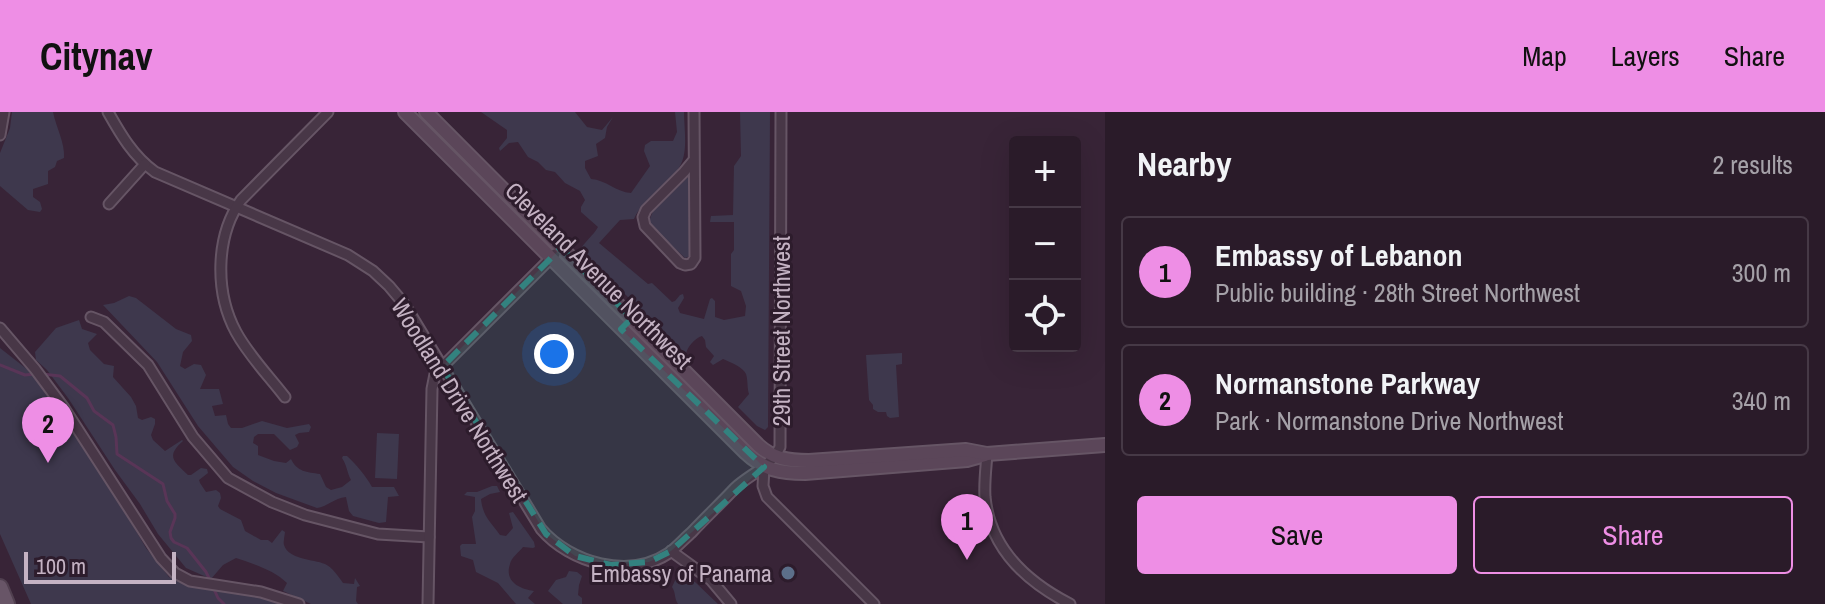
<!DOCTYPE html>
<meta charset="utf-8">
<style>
:root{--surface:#2a1b29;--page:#362835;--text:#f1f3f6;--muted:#a5a1a8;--line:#463946;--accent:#ee8ee5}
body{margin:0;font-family:"Archivo Narrow",sans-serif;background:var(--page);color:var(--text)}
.controls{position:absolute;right:24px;top:24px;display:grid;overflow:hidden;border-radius:8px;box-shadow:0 8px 32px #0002}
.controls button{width:72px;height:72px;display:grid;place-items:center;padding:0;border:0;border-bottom:2px solid var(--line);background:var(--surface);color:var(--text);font:40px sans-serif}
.scale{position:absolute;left:24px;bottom:20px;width:152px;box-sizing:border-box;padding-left:8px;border:4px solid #c4b2c3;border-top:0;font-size:22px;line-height:28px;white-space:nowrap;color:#c4b2c3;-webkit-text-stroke:6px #2d1c2c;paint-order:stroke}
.you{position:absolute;left:554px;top:242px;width:28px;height:28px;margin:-20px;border:6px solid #fff;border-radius:50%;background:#1a73e8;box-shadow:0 0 0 12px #1a73e833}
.badge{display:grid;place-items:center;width:52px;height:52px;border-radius:50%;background:var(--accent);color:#111;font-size:26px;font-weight:700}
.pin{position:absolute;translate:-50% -66px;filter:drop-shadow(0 2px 4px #0008)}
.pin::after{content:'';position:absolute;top:42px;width:28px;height:24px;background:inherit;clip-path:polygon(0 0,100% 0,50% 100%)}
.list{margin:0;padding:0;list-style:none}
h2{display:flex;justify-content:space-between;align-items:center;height:104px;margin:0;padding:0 32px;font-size:34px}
h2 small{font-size:26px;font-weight:400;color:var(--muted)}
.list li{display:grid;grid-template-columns:52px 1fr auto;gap:24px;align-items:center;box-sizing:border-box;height:112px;margin:0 16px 16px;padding:0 16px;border:2px solid var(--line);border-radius:8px}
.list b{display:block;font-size:30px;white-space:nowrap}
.list p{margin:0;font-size:26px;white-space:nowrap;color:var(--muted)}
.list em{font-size:26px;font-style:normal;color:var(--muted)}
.actions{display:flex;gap:16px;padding:24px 32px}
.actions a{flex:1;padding:18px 0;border:2px solid var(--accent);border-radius:8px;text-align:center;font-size:28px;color:var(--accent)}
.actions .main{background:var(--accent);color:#111}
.icon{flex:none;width:44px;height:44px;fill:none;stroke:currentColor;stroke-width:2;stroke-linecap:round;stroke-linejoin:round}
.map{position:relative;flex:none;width:1105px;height:492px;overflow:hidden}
header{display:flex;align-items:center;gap:48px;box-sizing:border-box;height:112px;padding:0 40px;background:var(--accent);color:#111}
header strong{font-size:38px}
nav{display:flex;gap:44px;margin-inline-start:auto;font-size:28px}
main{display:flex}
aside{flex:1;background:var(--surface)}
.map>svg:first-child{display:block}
.green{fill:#3e384d}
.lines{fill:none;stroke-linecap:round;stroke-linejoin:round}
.stream{stroke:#593557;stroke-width:3}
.street-casing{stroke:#665565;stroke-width:13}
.secondary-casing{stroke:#665565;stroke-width:16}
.primary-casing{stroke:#514050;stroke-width:18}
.street{stroke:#483747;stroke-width:9}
.secondary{stroke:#5b4659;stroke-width:12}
.primary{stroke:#685567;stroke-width:14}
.marked{fill:#33827f;fill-opacity:0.2;stroke:#33827f;stroke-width:6;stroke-dasharray:16 10;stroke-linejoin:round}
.service-dot{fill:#5c6f8a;stroke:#2d1c2c;stroke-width:3}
.labels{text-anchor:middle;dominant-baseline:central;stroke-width:6;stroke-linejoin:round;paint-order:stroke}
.street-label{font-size:24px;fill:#c4b2c3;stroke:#2d1c2c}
.poi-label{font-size:24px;fill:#c4b2c3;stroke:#2d1c2c;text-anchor:end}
</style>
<header>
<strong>Citynav</strong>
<nav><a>Map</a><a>Layers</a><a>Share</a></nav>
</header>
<main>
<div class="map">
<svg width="1105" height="492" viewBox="0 0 1105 492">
<rect width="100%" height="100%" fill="#382437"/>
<g class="green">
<path d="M12,0H53C56,15 65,31 64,46L57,49L55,55L48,59V72L33,77V85L40,90L42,97L40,100L28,98L0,74V41L10,16Z"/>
<path d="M481,0H575L587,15L602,18L613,5L607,15L605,26L596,32L598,44L585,49V56L591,67C606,68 616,80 631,81L650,54L644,39L645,33L651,29H673L677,20L675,0H684C684,16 688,38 681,52C671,74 644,84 634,107L620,108L599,131L648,172L652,171L672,190L675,189L680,183L683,182L684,186L678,196L680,201L704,207L710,187L712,186L715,189V205L724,208L745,204L746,194L741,179L731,174V142L734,138V110H710L711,104L733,103L734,54L741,44L740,0H770L768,315L765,318L757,314L738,295L749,282C747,276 748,268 746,262C743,255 730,250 723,247L713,253L710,250L714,244L706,235L705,228L702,224C695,226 687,235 686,242L580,138C585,129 593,124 598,115L581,100V95L585,88L580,79L565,71L555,60L546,58L538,50L528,45L518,30L509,31L500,39L499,36L507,26V18Z"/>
<path d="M688,65L691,66V144L685,146L651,114L649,109L653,99Z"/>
<path d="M129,184L136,186L176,217L191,223L192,229L183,240L180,254L185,257L194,252L201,253L206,263L200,277H219L223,292L212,294L215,304L226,303L228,312L231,316H242L262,309L287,316L309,312L311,315L309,320L299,321L295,323L299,331L297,335L290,338L274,322H258L254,325L253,331L258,334V343L274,349L286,351L291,347C297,360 307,360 320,362L326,375L331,378L342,375L351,368C347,361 347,353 342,346L343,344H347C356,352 366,364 372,375H394L399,384L388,385L386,410L379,411L353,404L349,399L346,385C334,386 327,395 317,396L276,381L253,369L233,355L198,314L157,250L103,193L114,191Z"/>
<path d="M79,208L82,217L97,222L88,231L90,238L104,252L114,254L113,265L131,285L136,294L138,306L142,308L151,305L155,307V312L151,323L153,328L165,339L182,328L183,329C166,344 173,349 188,363H191L201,356L207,357L208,361L199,368L200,371L206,380L216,378L220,381L221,386L218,394L220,397L241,408L245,419L261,428H268L272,431L282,418L285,420C285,421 283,432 284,433C289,448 313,447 325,452C332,455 338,464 343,471L354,472L355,466L360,474L357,475L356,489L358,492H311L283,479L287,471C274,458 254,452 236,446L223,453L211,467L186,456L158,422L140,392L115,358L68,286L47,258L36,248L35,240L56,216Z"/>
<path d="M0,236L37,265L65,302L108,371L146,436L169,465L188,474L260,482L291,492H31L0,422Z"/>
<path d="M902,241V252L896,253L899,305L890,306L887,304L886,300H878L873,297V293L869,288L866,243Z"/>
<path d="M377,321L399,322L397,367L375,366Z"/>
<path d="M492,374H497L500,380L490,382L481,387C483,405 490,409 500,423L506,424L513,416L509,401L513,400L534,430L535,435L533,436L523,435C519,440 511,446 510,452C504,470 520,477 534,479L528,486L535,492H516L498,471L476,460L473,448L461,444L460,434L462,432H476L472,405L475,399V385L464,383L467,380H477Z"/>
<path d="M569,459L577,460L582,464L579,473L578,483L582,486V492H563L548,479L556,468L566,465Z"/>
<path d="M678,462L695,470L718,492H678C674,486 676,481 672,475Z"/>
</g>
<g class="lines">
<g class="stream">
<path d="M0,253L25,263L34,262"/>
<path d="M42,262L60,264L87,286L94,299L113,313L116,325L117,342L163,372L167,389L175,402V406L170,420L171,426L174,430L187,436L206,460L210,468"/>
<path d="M213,475L218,486L224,492"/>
</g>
<g class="street-casing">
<g id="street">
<path d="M108,0C121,23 133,44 155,60L348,143L373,159L389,174L405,193L541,417C570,451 629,468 669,441C677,435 684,427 692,420C706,405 721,391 735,376C750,362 771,355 780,335L781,0"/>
<path d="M694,0L695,146L691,152L685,153L680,151L645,114L643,105L646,98L684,60L694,48"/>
<path d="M0,23L4,0"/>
<path d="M109,92L145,52"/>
<path d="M91,205L104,210L148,253L193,325L228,366L272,390L305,403L378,422L429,425"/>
<path d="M0,216L35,257L64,296L161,446L175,461L190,469L261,480L299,492"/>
<path d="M285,285C269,264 249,244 236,220C215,181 215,125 241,88L328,0"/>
<path d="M987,342C986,356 984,371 985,385C990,436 1027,470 1070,492"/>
<path d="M764,355L763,374L767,385L874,492"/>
<path d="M671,439L711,468L731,492"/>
<path d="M428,492L432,277L435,262L555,142"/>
</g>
</g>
<g class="secondary-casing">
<g id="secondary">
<path d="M405,0L746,341C764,358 781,361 805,361L967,348L985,343"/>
<path d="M426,0L758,333C773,347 789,349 809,349L966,338L987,342L1105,333"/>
</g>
</g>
<g class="primary-casing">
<path id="primary" d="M0,475L7,492"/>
</g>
<use href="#street" class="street"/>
<use href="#secondary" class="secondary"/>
<use href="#primary" class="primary"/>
</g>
<path class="marked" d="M561,136L632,206L621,217L764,355L671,439L649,450L611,453L575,444L546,422L442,255Z"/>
<circle class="service-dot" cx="788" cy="461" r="8"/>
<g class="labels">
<g class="street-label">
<text transform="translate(599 163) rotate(45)">Cleveland Avenue Northwest</text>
<text transform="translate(781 219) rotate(-90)">29th Street Northwest</text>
<text transform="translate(460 288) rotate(58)">Woodland Drive Northwest</text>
</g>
<g class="poi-label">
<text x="772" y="461">Embassy of Panama</text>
</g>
</g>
</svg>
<div class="controls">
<button>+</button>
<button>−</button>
<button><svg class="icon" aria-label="locate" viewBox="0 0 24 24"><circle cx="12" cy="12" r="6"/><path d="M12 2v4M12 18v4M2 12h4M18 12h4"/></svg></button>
</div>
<div class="scale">100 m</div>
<div class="you"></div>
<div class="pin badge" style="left:967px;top:448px">1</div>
<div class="pin badge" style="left:48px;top:351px">2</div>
</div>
<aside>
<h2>Nearby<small>2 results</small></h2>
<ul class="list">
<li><span class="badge">1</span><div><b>Embassy of Lebanon</b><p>Public building · 28th Street Northwest</p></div><em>300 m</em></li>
<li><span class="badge">2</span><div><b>Normanstone Parkway</b><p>Park · Normanstone Drive Northwest</p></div><em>340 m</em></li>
</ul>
<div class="actions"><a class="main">Save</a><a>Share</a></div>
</aside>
</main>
